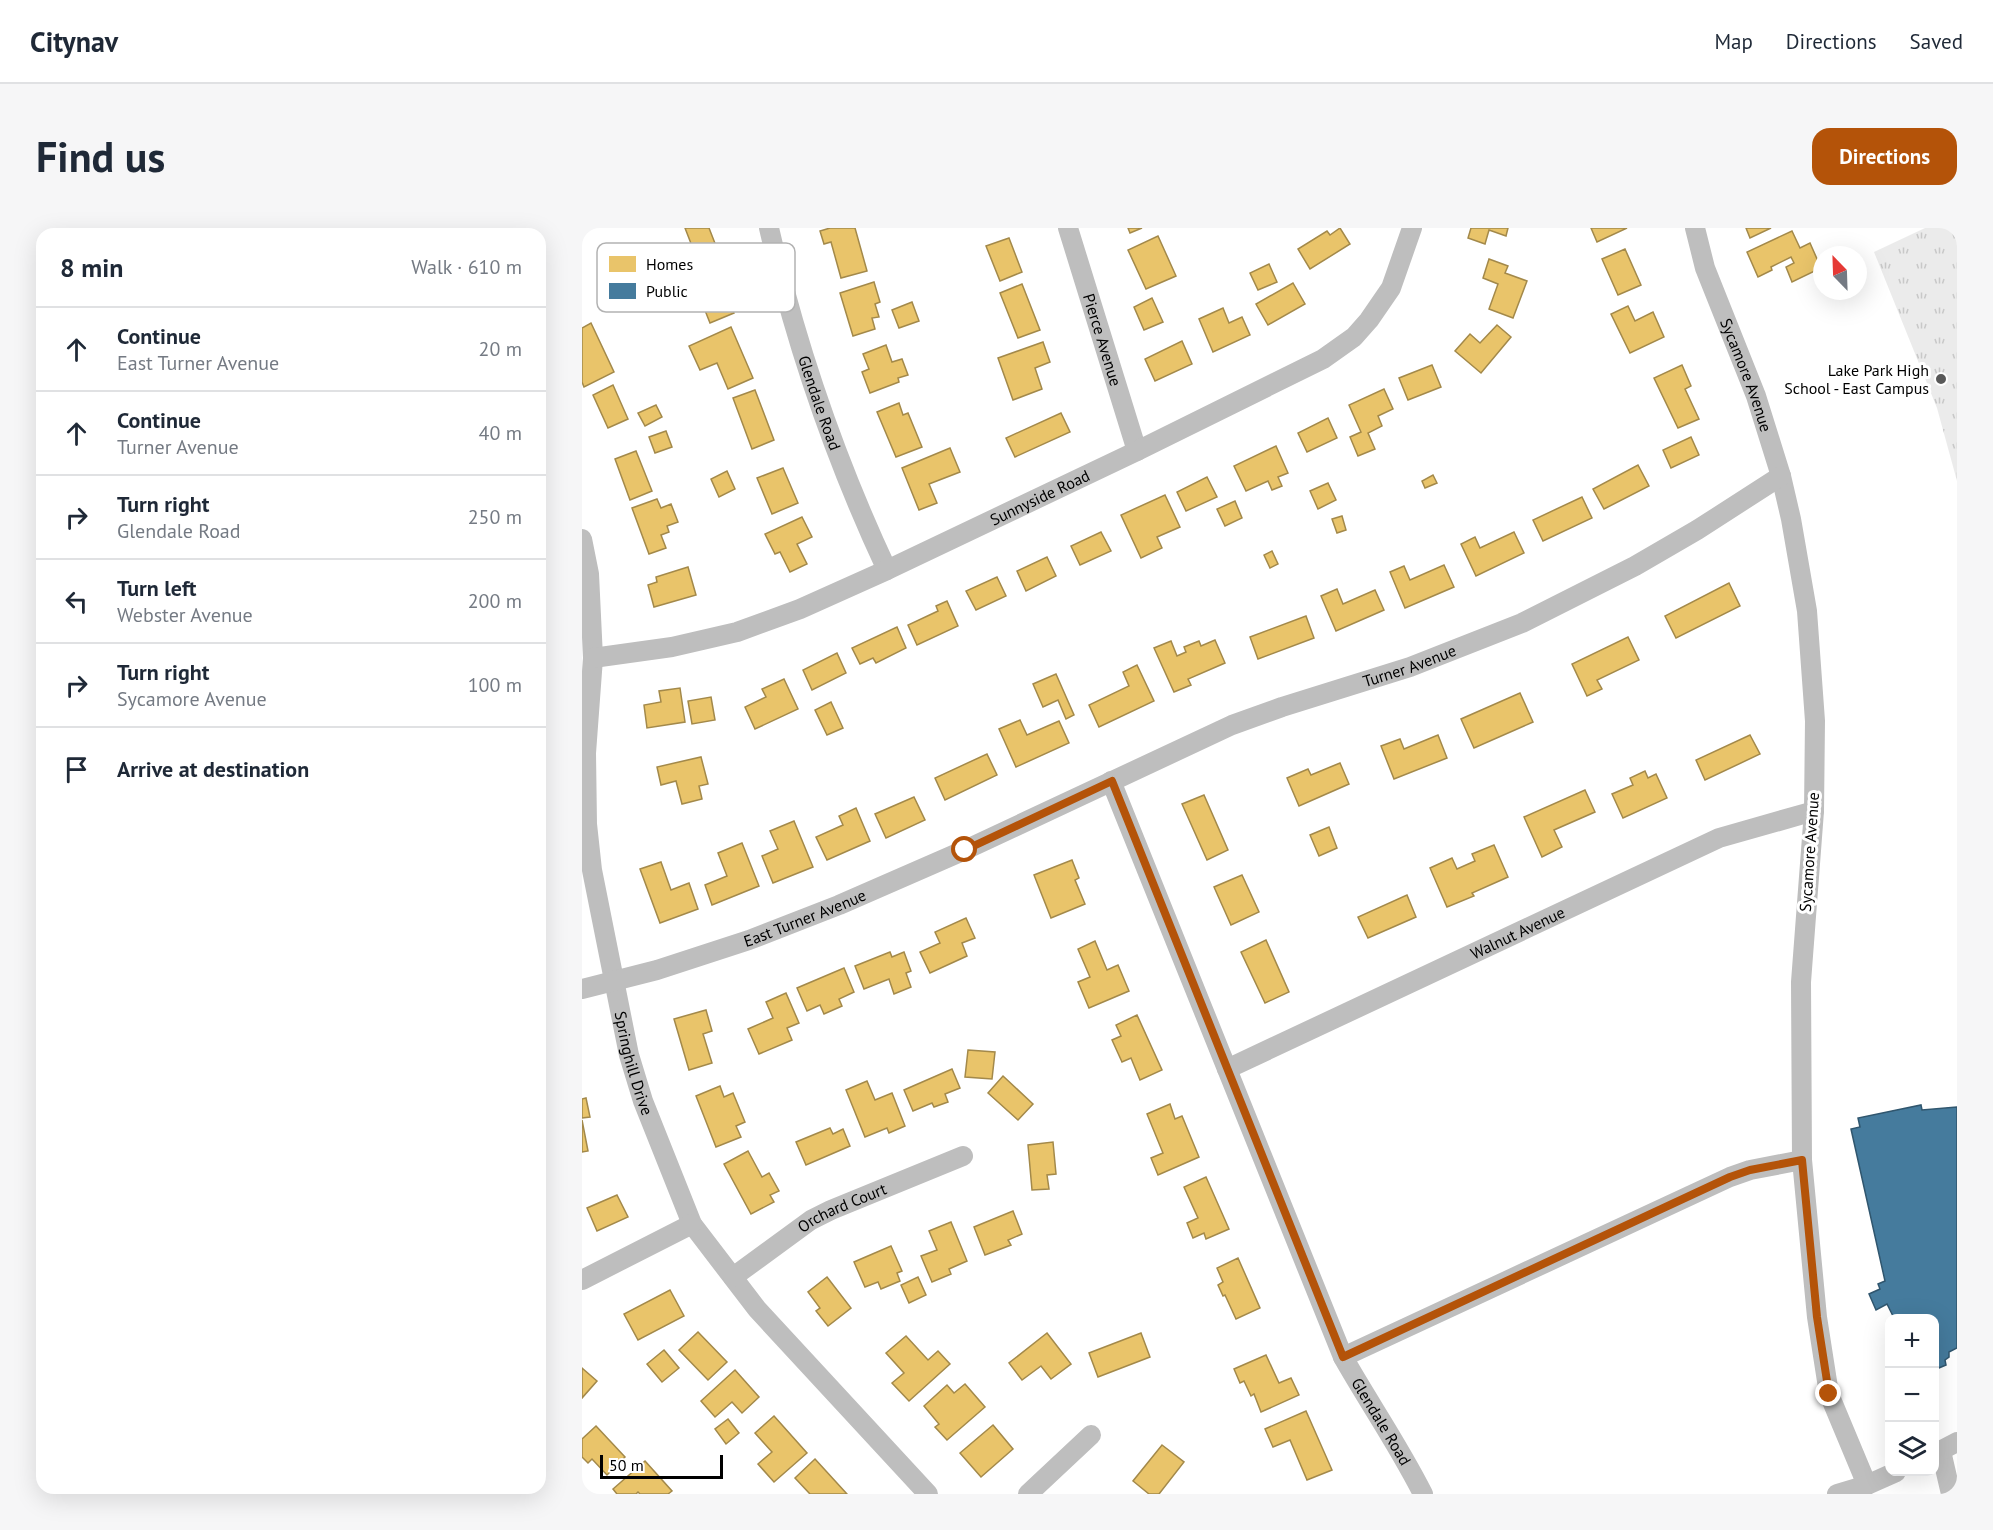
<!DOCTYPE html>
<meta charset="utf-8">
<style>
:root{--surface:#fff;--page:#f6f6f7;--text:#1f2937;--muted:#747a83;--line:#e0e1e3;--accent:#b45309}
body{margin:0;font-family:"PT Sans",sans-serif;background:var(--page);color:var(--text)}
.controls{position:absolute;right:18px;bottom:18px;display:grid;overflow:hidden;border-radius:12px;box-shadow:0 6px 24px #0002}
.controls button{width:54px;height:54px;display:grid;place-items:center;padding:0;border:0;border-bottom:2px solid var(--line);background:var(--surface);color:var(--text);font:30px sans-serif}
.compass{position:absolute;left:1231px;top:18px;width:54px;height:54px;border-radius:50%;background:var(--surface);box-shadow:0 6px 24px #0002;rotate:337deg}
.scale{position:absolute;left:18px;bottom:15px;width:123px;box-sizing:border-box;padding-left:6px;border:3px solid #000;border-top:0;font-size:16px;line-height:21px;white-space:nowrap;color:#000;-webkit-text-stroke:4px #fff;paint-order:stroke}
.stop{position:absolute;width:18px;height:18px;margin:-14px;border:4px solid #b45309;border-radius:50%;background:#fff}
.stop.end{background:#b45309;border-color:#fff;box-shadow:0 2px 6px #0008}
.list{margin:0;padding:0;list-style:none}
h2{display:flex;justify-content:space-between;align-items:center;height:78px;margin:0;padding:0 24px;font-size:26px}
h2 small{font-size:20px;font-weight:400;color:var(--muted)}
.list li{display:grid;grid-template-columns:39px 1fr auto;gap:18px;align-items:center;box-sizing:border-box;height:84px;padding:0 24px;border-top:2px solid var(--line)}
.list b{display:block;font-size:22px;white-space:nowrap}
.list p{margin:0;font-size:20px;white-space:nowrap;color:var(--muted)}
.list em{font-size:20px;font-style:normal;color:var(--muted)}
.icon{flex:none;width:33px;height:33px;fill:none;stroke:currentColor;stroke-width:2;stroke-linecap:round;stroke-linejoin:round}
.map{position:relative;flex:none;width:1375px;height:1266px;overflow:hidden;border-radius:18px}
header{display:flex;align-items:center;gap:36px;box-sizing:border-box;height:84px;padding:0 30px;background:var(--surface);border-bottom:2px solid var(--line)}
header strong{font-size:28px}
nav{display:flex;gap:33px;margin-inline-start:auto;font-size:21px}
.intro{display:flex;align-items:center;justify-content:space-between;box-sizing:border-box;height:144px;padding:0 36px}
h1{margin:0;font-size:42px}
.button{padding:15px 27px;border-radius:18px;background:var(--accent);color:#fff;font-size:21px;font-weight:700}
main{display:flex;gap:36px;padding:0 36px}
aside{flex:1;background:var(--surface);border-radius:18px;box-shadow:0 6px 24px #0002}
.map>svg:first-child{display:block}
.park{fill:url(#park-tufts)}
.homes{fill:#e9c46a;stroke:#a3894a;stroke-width:1.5}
.public{fill:#457b9d;stroke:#30566e;stroke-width:1.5}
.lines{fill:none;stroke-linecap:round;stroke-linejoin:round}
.minor{stroke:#bebebe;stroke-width:20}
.route{stroke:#b45309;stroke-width:8}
.poi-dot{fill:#595959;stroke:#fff;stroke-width:2}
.labels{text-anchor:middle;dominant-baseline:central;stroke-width:6;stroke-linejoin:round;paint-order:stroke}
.street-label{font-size:16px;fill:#000;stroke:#fff}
.poi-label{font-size:16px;fill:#000;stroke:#fff;text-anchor:end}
.key{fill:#fff;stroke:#b2b2b2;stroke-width:1.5}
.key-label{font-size:16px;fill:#000}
</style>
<header>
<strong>Citynav</strong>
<nav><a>Map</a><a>Directions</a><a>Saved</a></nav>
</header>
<div class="intro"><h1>Find us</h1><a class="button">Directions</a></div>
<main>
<aside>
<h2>8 min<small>Walk · 610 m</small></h2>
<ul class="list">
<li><svg class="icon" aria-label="ahead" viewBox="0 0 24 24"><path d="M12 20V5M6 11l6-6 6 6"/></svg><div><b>Continue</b><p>East Turner Avenue</p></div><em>20 m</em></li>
<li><svg class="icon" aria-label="ahead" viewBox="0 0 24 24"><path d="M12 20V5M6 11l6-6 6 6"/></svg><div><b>Continue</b><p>Turner Avenue</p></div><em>40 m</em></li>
<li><svg class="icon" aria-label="right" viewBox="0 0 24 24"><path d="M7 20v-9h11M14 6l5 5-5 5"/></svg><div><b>Turn right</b><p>Glendale Road</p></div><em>250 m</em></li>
<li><svg class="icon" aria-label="left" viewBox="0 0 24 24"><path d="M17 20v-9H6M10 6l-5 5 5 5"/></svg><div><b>Turn left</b><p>Webster Avenue</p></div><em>200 m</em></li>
<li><svg class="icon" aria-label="right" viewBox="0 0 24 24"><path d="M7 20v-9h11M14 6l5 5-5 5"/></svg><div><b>Turn right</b><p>Sycamore Avenue</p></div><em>100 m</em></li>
<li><svg class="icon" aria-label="arrive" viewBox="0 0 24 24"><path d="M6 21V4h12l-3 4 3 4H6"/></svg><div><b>Arrive at destination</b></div></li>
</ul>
</aside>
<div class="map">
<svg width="1375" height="1266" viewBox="0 0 1375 1266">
<defs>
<pattern id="park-tufts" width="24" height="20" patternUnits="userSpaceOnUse" patternTransform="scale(1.5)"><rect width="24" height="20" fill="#ebebeb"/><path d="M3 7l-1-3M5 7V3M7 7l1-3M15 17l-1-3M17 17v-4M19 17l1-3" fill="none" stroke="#c8c8c8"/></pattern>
</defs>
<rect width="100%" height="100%" fill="#fff"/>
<path class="park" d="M1343,0H1375V253L1355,180L1292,24Z"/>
<g class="homes">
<path d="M103,0H127L136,23L115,31Z"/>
<path d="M248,0H273L285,43L259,50L249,14L242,16L238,3Z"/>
<path d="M546,0H560L548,5Z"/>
<path d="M758,0L768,16L728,41L716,21L745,3L748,7Z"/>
<path d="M889,0H926L924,8L907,2L903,16L886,10Z"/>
<path d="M1009,0H1045L1015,14Z"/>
<path d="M1164,0H1189L1168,10Z"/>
<path d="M1210,3L1218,20L1228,15L1239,40L1210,54L1204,39L1212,35L1209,29L1189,39L1190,42L1176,49L1165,24Z"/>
<path d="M576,8L594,48L564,61L546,22Z"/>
<path d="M427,10L440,44L418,53L404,18Z"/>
<path d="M1043,21L1059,57L1036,67L1020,31Z"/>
<path d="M907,31L926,38L923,45L945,53L931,90L907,81L916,56L901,50Z"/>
<path d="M687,36L695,54L676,62L668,45Z"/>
<path d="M134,38L152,85L128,95L109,47Z"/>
<path d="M292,54L298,74L293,76L297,89L290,90L293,101L271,108L258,65Z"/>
<path d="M711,55L723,76L686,97L674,76Z"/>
<path d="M440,56L458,102L436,110L418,65Z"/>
<path d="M570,70L581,94L562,102L552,79Z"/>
<path d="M330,74L337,93L317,100L310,82Z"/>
<path d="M1046,78L1053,93L1071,84L1082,109L1048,125L1029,86Z"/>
<path d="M641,80L647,95L660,89L668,107L631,124L617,91Z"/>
<path d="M9,95L32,144L2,159L0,154V100Z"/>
<path d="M915,97L929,109L899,145L873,123L888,106L898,115Z"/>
<path d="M149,99L171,150L146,161L135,135L118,142L107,118Z"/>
<path d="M600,113L610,136L573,153L563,131Z"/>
<path d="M461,114L468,134L453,140L460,161L431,172L416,130Z"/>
<path d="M304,117L310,134L320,131L326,147L316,150L317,154L288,165L280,144L287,141L281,126Z"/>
<path d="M850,137L859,159L826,172L817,150Z"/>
<path d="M1100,137L1109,158L1103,161L1117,191L1096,200L1072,150Z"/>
<path d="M31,157L46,191L26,200L11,167Z"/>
<path d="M802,161L811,181L796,188L800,198L786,205L793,221L776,228L768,209L779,204L767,177Z"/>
<path d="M173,162L192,212L170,221L151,170Z"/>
<path d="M317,175L321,187L326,185L340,219L314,229L295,184Z"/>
<path d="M74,177L80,189L63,198L56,185Z"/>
<path d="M479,185L488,204L433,229L424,210Z"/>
<path d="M746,190L755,210L725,224L716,205Z"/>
<path d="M84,203L90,219L73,225L67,209Z"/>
<path d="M1109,209L1117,227L1089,240L1081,222Z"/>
<path d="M694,218L706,245L696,249L700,258L690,262L686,253L664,263L652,238Z"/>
<path d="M368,220L378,244L347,256L355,275L337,282L320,240Z"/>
<path d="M54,223L70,263L48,272L33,231Z"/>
<path d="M1056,237L1067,258L1022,281L1011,261Z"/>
<path d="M201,240L216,275L190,286L175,250Z"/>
<path d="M145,243L153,261L137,269L129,251Z"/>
<path d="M851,247L855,255L843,260L840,253Z"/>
<path d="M625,249L635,269L604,283L595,264Z"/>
<path d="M746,255L754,272L736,281L728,263Z"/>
<path d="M583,267L598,299L575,309L580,320L559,330L539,287Z"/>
<path d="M1000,269L1010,290L961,313L951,292Z"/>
<path d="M75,271L79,280L89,276L96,294L85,298L87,304L79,307L84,320L67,326L50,280Z"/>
<path d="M653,273L660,290L643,298L635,281Z"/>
<path d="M760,288L764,302L755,305L750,291Z"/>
<path d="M220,289L230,309L215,316L225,336L208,344L198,324L193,326L183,306Z"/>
<path d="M519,304L529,323L498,337L489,318Z"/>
<path d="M932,304L942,325L894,348L879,316L893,309L898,320Z"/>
<path d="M690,323L696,336L688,340L682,327Z"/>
<path d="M465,329L474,348L444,363L435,343Z"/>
<path d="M862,337L872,359L823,380L808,344L822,338L828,352Z"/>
<path d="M106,339L114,367L72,379L66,357L75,354L74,349Z"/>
<path d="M415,349L424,368L394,382L384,363Z"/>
<path d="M1147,355L1158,378L1094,410L1083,388Z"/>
<path d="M755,361L761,376L793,362L802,382L754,403L739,368Z"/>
<path d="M365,373L376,398L335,417L326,397L356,383L354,378Z"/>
<path d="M724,388L732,410L676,431L668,409Z"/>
<path d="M315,399L324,420L294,435L291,430L278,436L270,420Z"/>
<path d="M1046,409L1057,432L1015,452L1020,461L1005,468L990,436Z"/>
<path d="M633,412L643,435L606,451L609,457L592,464L572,420L589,413L595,428L604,424L602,419L617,413L619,418Z"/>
<path d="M255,425L264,445L230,462L221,442Z"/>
<path d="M555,437L572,473L517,499L507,477L547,458L541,444Z"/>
<path d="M474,446L492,487L484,491L476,472L461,479L451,456Z"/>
<path d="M202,451L216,481L173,501L163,479L184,469L180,461Z"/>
<path d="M98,460L103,494L65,500L62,477L79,474L77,463Z"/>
<path d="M938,465L951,494L892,520L879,491Z"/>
<path d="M129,469L133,492L110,496L106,473Z"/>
<path d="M249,474L261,500L245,507L233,482Z"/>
<path d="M438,492L445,507L477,493L487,515L434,539L417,501Z"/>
<path d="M856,507L865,530L812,551L799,518L818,511L822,521Z"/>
<path d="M1168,507L1178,526L1123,552L1114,532Z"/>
<path d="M405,526L415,547L363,572L353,550Z"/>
<path d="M119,529L126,556L117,558L120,571L100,576L94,553L79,557L75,539Z"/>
<path d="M758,535L767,556L717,578L705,550L726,541L729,547Z"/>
<path d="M1063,543L1066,550L1074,546L1085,570L1041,590L1030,566L1051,557L1048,550Z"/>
<path d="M1003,562L1013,584L972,602L980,619L960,629L942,589Z"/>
<path d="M622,567L646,622L625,632L600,576Z"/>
<path d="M332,569L343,592L304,610L293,586Z"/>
<path d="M274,580L288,613L245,632L234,609L261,597L257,588Z"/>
<path d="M212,593L231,639L191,655L180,628L196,621L188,603Z"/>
<path d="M747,599L755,620L737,628L728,607Z"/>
<path d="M160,615L177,658L130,677L123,657L145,648L136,625Z"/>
<path d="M912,617L926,649L890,665L892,668L865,679L848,640L870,630L875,641L893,633L890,626Z"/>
<path d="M490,632L497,650L493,652L503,676L469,690L452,647Z"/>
<path d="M79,634L89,662L107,655L116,681L78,695L58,641Z"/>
<path d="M660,647L677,684L649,697L632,659Z"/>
<path d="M825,667L834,689L786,710L776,689Z"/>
<path d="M384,690L393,710L380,715L385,728L348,745L338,724L358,715L353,704Z"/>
<path d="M684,712L707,764L683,775L659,724Z"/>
<path d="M513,713L525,742L536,737L547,763L507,780L496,754L508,749L496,721Z"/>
<path d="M308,724L310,729L322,724L329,743L324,745L329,759L312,766L307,751L282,761L273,738Z"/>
<path d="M262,740L272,764L257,771L260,778L242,786L238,777L225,783L215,760Z"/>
<path d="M204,765L217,795L205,800L210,812L177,826L166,801L191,790L184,774Z"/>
<path d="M124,782L130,803L121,806L130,835L107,842L92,791Z"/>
<path d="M555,787L580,842L558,852L549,830L540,834L530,812L539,808L534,797Z"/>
<path d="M386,822L413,824L410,851L383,849Z"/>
<path d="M370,841L378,860L363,866L366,874L352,879L350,875L331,883L322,862Z"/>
<path d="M421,848L451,876L436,892L406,865Z"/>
<path d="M285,853L293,872L310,865L323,898L307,905L305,900L283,909L264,862Z"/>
<path d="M138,858L142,869L151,865L163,894L154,898L159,909L134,919L114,868Z"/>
<path d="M4,870L8,889L0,890V871Z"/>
<path d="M588,876L593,891L600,888L617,929L576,947L569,930L581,925L565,886Z"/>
<path d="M0,892L6,923L0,924Z"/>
<path d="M248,900L251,906L261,901L268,918L224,937L214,914Z"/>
<path d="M471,914L474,946L465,947L467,961L450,962L446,917Z"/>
<path d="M166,923L180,949L187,945L197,963L188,967L192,974L169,986L142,936Z"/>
<path d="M624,949L647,1001L624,1011L622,1005L611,1010L605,995L616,990L602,959Z"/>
<path d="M35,967L46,989L15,1003L5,980Z"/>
<path d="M431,983L440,1006L426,1012L429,1017L403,1027L392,999Z"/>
<path d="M369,994L385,1033L367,1041L369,1046L350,1054L339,1028L355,1022L347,1003Z"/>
<path d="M309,1018L320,1043L315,1045L318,1053L299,1061L296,1054L283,1059L272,1034Z"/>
<path d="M656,1030L678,1080L654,1091L643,1067L641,1068L636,1057L641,1054L635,1040Z"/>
<path d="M245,1049L269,1080L246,1098L234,1083L238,1080L226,1064Z"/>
<path d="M336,1049L344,1067L327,1075L319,1057Z"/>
<path d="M88,1062L102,1088L56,1112L42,1086Z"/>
<path d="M116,1104L145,1134L126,1152L97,1122Z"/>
<path d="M465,1105L489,1136L469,1151L459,1138L440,1152L427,1135Z"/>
<path d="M559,1105L568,1129L516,1149L507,1125Z"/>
<path d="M324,1108L346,1132L356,1123L368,1136L327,1173L310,1155L322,1145L304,1125Z"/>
<path d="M82,1122L97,1140L80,1154L65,1136Z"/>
<path d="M684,1127L697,1155L709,1150L717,1167L679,1184L672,1166L669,1168L662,1153L658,1155L652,1141Z"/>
<path d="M0,1140L15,1153L0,1170Z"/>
<path d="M153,1142L177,1169L160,1185L150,1174L133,1189L119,1173Z"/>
<path d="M383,1156L403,1179L365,1212L353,1199L357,1196L342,1178L365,1157L372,1165Z"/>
<path d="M724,1183L750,1242L725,1252L708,1212L691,1219L683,1201Z"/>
<path d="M192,1188L225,1225L192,1254L176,1236L190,1224L173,1205Z"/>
<path d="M146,1191L157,1205L144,1216L133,1201Z"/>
<path d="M411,1197L431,1221L399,1249L378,1225Z"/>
<path d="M14,1198L43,1229L25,1247L10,1231L6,1235L0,1229V1211Z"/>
<path d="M580,1217L602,1234L577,1266H567L551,1253Z"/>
<path d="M233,1231L265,1266H228L213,1250Z"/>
<path d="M63,1233L90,1263L86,1266H58L56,1264L54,1266H35L31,1261Z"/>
</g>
<path class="public" d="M1339,877L1340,882L1375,879V1120L1367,1124V1129L1363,1132L1364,1137L1352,1142V1090H1312L1305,1076L1294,1082L1287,1066L1298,1061L1296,1056L1303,1053L1269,901L1278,899L1276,890Z"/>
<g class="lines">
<g class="minor">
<path id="s1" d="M187,0C214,117 254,233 305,342"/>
<path id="s2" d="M486,0L555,223"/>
<path id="s3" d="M1113,0L1123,40L1174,168L1199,248L1209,291L1225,383L1233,493L1232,583L1219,754L1220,932L1235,1089L1247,1166L1285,1257"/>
<path id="s4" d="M0,311L7,346L11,430L4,525L5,596L10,642L47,827L61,873L110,996L175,1081L346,1266"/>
<path id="s5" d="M11,430L90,419L155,404L218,381L305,342L555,223L741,131L772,109L787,92L809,60L830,0"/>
<path id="s6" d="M529,553L761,1129C787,1175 817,1218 841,1266"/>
<path id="s7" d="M0,761L75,742L167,712L257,677L383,622L650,497L700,479L828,439L940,395L1053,338L1115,302L1199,248"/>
<path id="s8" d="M645,841L1137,610L1232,583"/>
<path id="s9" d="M151,1049L229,992L249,982L381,928"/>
<path d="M0,1052L110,996"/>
<path d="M761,1129L1148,949L1168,942L1220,932"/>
<path d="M1359,1223L1369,1266"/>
<path d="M1352,1226L1375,1214"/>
<path d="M446,1266L509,1207"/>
<path d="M1255,1266L1285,1257L1314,1244"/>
</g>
</g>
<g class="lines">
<path class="route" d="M383,622L530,553L761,1129L1148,949L1168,942L1220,932L1235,1089L1247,1166"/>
</g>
<circle class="poi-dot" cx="1359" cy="151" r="6"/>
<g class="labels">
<g class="street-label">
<text stroke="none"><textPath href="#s2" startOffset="117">Pierce Avenue</textPath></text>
<text stroke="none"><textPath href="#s3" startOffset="156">Sycamore Avenue</textPath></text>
<text stroke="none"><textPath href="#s1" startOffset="182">Glendale Road</textPath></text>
<text stroke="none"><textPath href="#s5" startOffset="478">Sunnyside Road</textPath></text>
<text stroke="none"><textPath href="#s7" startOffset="890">Turner Avenue</textPath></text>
<text transform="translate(1227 624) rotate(-86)">Sycamore Avenue</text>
<text stroke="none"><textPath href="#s7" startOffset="234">East Turner Avenue</textPath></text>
<text stroke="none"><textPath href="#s8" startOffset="321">Walnut Avenue</textPath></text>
<text stroke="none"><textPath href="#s4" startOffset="530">Springhill Drive</textPath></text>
<text stroke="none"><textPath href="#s9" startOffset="130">Orchard Court</textPath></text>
<text stroke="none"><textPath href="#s6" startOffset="696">Glendale Road</textPath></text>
</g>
<g class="poi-label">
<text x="1347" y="142">Lake Park High<tspan x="1347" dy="18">School - East Campus</tspan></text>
</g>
</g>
<rect x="15" y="15" width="198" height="69" rx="9" class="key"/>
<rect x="27" y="28" width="27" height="16" fill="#e9c46a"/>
<rect x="27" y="55" width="27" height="16" fill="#457b9d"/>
<g class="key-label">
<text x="64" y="42">Homes</text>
<text x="64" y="69">Public</text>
</g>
</svg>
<div class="controls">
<button>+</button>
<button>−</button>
<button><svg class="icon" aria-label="layers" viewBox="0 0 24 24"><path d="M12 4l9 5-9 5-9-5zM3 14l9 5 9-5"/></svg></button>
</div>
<svg class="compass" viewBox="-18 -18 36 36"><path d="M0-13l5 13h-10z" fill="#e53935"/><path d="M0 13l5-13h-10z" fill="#747a83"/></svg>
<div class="scale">50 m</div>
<div class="stop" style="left:383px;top:622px"></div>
<div class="stop end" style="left:1247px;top:1166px"></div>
</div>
</main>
